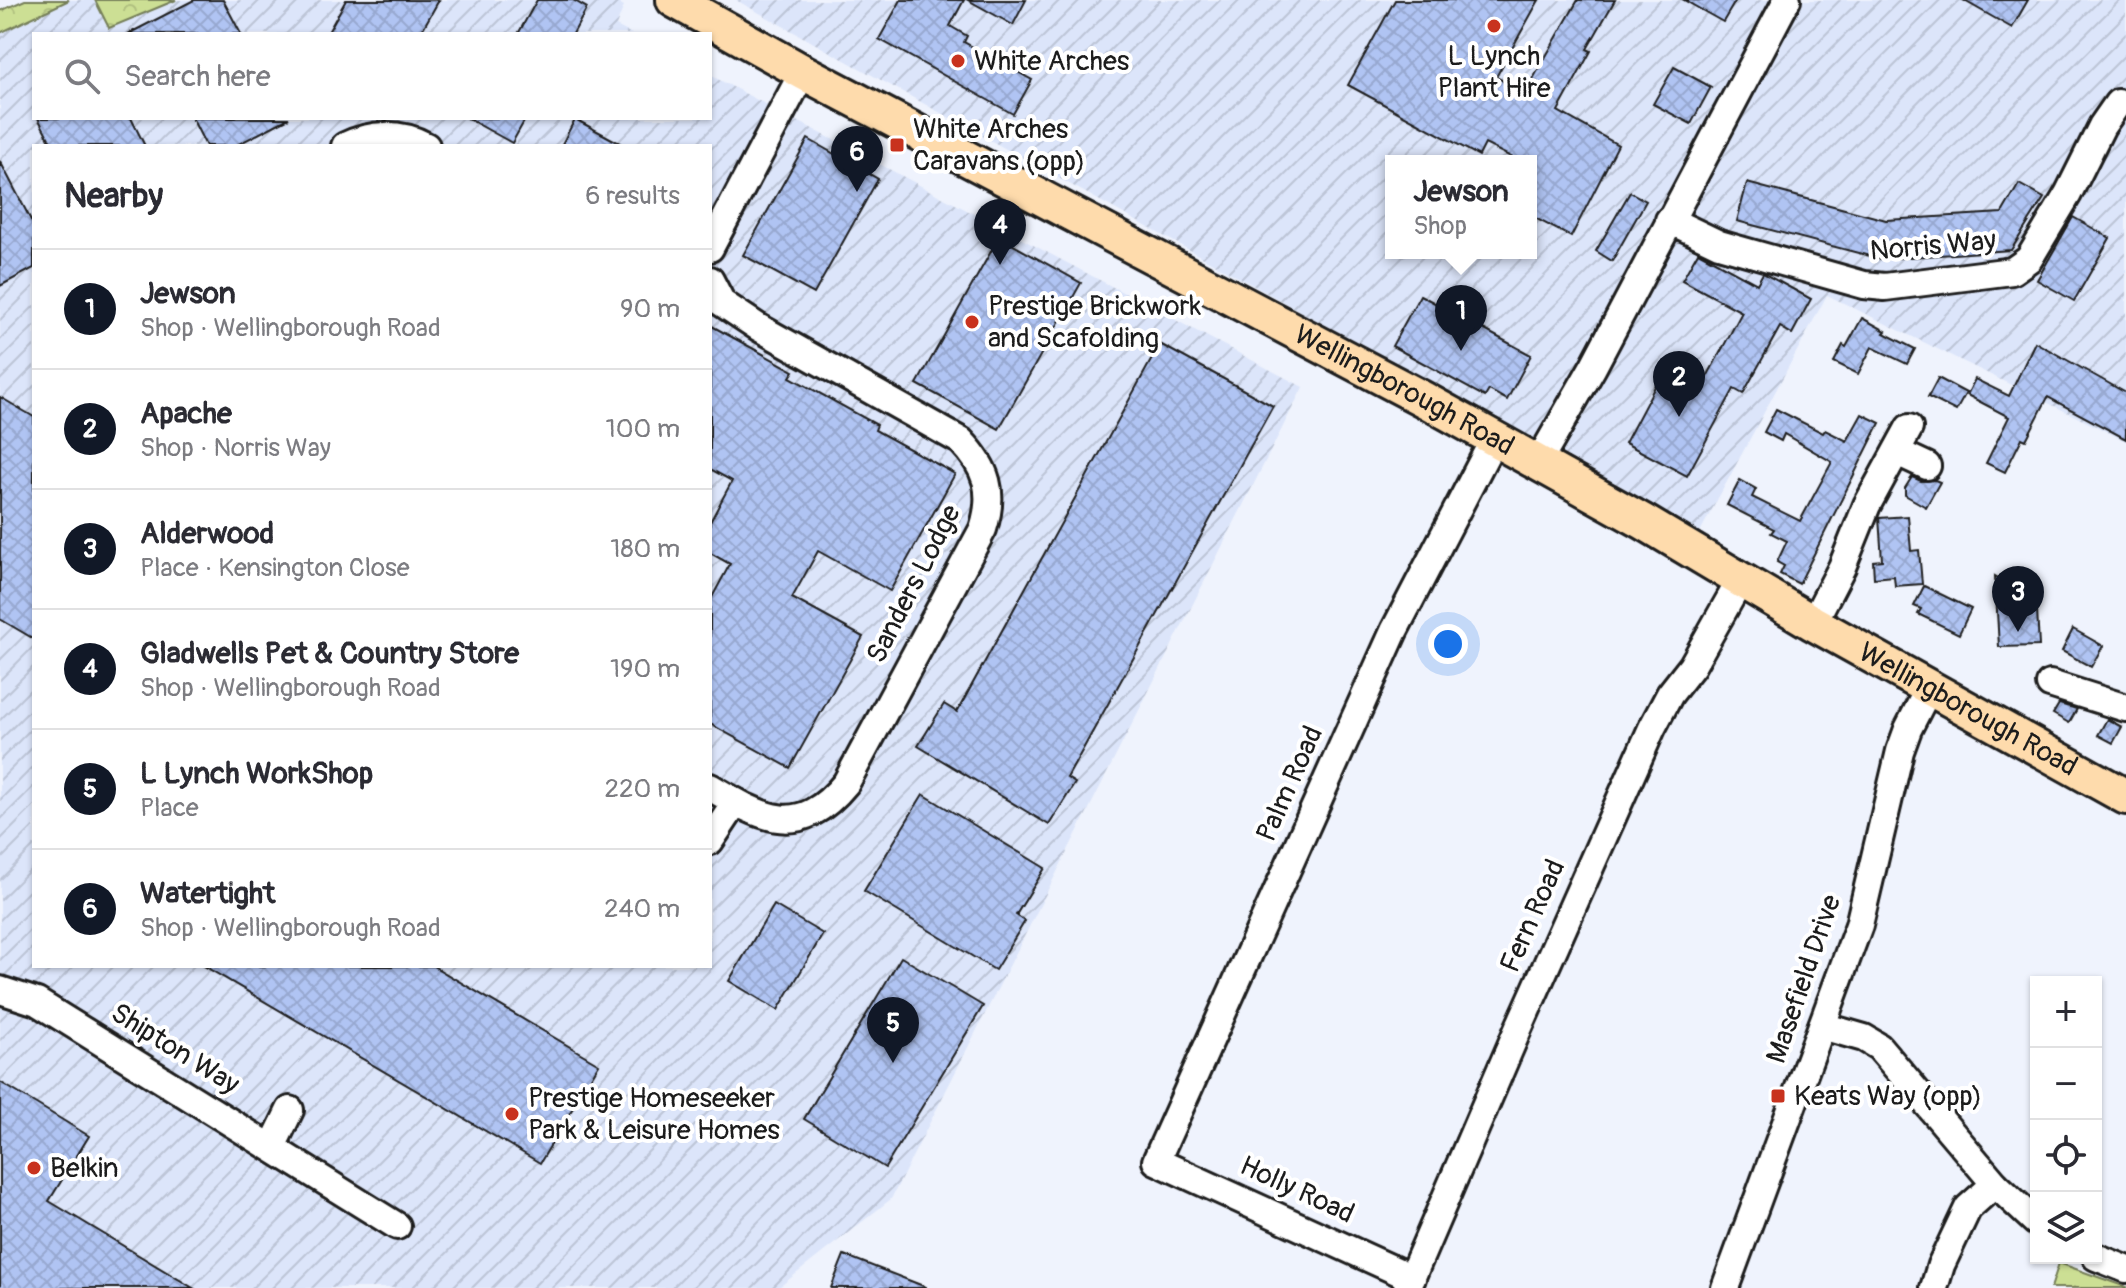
<!DOCTYPE html>
<meta charset="utf-8">
<style>
:root{--surface:#fff;--page:#f2f2f3;--text:#2b2b33;--muted:#7c7c81;--line:#e1e1e2;--accent:#111827}
body{margin:0;font-family:Pangolin,sans-serif;background:var(--page);color:var(--text)}
.controls{position:absolute;right:24px;bottom:24px;display:grid;overflow:hidden;border-radius:0px;box-shadow:0 2px 6px #0004}
.controls button{width:72px;height:72px;display:grid;place-items:center;padding:0;border:0;border-bottom:2px solid var(--line);background:var(--surface);color:var(--text);font:40px sans-serif}
.you{position:absolute;left:1448px;top:644px;width:28px;height:28px;margin:-20px;border:6px solid #fff;border-radius:50%;background:#1a73e8;box-shadow:0 0 0 12px #1a73e833}
.badge{display:grid;place-items:center;width:52px;height:52px;border-radius:50%;background:var(--accent);color:#fff;font-size:26px;font-weight:700}
.pin{position:absolute;translate:-50% -66px;filter:drop-shadow(0 2px 4px #0008)}
.pin::after{content:'';position:absolute;top:42px;width:28px;height:24px;background:inherit;clip-path:polygon(0 0,100% 0,50% 100%)}
.popup{position:absolute;left:1385px;top:155px;width:152px;height:104px;box-sizing:border-box;display:grid;place-content:center;border-radius:0px;background:var(--surface);filter:drop-shadow(0 2px 6px #0005);font-size:26px;white-space:nowrap;color:var(--muted)}
.popup b{font-size:30px;color:var(--text)}
.popup::after{content:'';position:absolute;left:50%;top:100%;margin-left:-16px;border:16px solid transparent;border-top-color:var(--surface)}
.list{margin:0;padding:0;list-style:none}
h2{display:flex;justify-content:space-between;align-items:center;height:104px;margin:0;padding:0 32px;font-size:34px}
h2 small{font-size:26px;font-weight:400;color:var(--muted)}
.list li{display:grid;grid-template-columns:52px 1fr auto;gap:24px;align-items:center;box-sizing:border-box;height:120px;padding:0 32px;border-top:2px solid var(--line)}
.list b{display:block;font-size:30px;white-space:nowrap}
.list p{margin:0;font-size:26px;white-space:nowrap;color:var(--muted)}
.list em{font-size:26px;font-style:normal;color:var(--muted)}
.icon{flex:none;width:44px;height:44px;fill:none;stroke:currentColor;stroke-width:2;stroke-linecap:round;stroke-linejoin:round}
.map{position:relative;flex:none;width:2126px;height:1288px;overflow:hidden}
.search{position:absolute;background:var(--surface);box-shadow:0 2px 6px #0004;left:32px;top:32px;width:680px;height:88px;display:flex;align-items:center;gap:20px;box-sizing:border-box;padding:0 28px;border-radius:0px;color:var(--muted);font-size:30px}
.panel{position:absolute;background:var(--surface);box-shadow:0 2px 6px #0004;left:32px;top:144px;width:680px;height:824px;border-radius:0px}
.map>svg:first-child{display:block}
.industrial{fill:url(#industrial-furrows);fill-rule:evenodd}
.forest{fill:url(#forest-crowns);stroke:#747e58;stroke-width:2}
.park{fill:url(#park-tufts);stroke:#747e58;stroke-width:2}
.building{fill:url(#building-cross-hatch);stroke:#1c1c1c;stroke-width:2}
.lines{fill:none;stroke-linecap:round;stroke-linejoin:round}
.minor-casing{stroke:#1c1c1c;stroke-width:32}
.major-casing{stroke:#1c1c1c;stroke-width:40}
.minor{stroke:#fff;stroke-width:26}
.major{stroke:#fedbac;stroke-width:34}
.poi-dot{fill:#c8321e;stroke:#fff;stroke-width:3}
.labels{text-anchor:middle;dominant-baseline:central;stroke-width:8;stroke-linejoin:round;paint-order:stroke}
.poi-label{font-size:28px;fill:#1c1c1c;stroke:#fff;text-anchor:start}
.street-label{font-size:28px;fill:#1c1c1c;stroke:#fff}
</style>
<div class="map">
<svg width="2126" height="1288" viewBox="0 0 2126 1288">
<defs>
<pattern id="industrial-furrows" width="10" height="10" patternUnits="userSpaceOnUse" patternTransform="scale(2)"><rect width="10" height="10" fill="#dce5fa"/><path d="M-1 1l2-2M0 10L10 0M9 11l2-2" fill="none" stroke="#bcc4d6"/></pattern>
<pattern id="forest-crowns" width="20" height="18" patternUnits="userSpaceOnUse" patternTransform="scale(2)"><rect width="20" height="18" fill="#ccdf94"/><path d="M2 6a3 3 0 1 1 6 0M12 15a3 3 0 1 1 6 0" fill="none" stroke="#afbf7f"/></pattern>
<pattern id="park-tufts" width="24" height="20" patternUnits="userSpaceOnUse" patternTransform="scale(2)"><rect width="24" height="20" fill="#ccdf94"/><path d="M3 7l-1-3M5 7V3M7 7l1-3M15 17l-1-3M17 17v-4M19 17l1-3" fill="none" stroke="#afbf7f"/></pattern>
<pattern id="building-cross-hatch" width="8" height="8" patternUnits="userSpaceOnUse" patternTransform="scale(2)"><rect width="8" height="8" fill="#b0c4f3"/><path d="M0 0l8 8M0 8l8-8" fill="none" stroke="#97a8d0"/></pattern>
</defs>
<rect width="100%" height="100%" fill="#eff3fd"/>
<filter id="ink" filterUnits="userSpaceOnUse"><feTurbulence type="fractalNoise" baseFrequency=".0125" numOctaves="2"/><feDisplacementMap in="SourceGraphic" scale="16" xChannelSelector="R" yChannelSelector="G"/><feConvolveMatrix kernelMatrix="1 2 1 2 8 2 1 2 1" color-interpolation-filters="sRGB"/></filter>
<g filter="url(#ink)">
<g class="industrial">
<path d="M69,0H95L110,28L176,0H613L624,6L616,26L632,34H34V118H710V75L1303,387L891,1199L778,1288H0V33ZM34,146H710V966H34Z"/>
<path d="M736,0H2126V441L1827,295L1700,532ZM1391,161H1531V253H1391Z"/>
</g>
<g class="forest">
<path d="M25,0H69L0,33V11Z"/>
<path d="M95,0H176L109,28Z"/>
</g>
<path class="park" d="M2059,1263L2126,1287V1288H2051Z"/>
<g class="building">
<path d="M194,0H223L241,34H128Z"/>
<path d="M346,0H439L420,34H327Z"/>
<path d="M537,0H573L587,8L573,34H518Z"/>
<path d="M901,0H964L950,26L967,36L964,42L1032,80L1013,114L879,39Z"/>
<path d="M968,0H1026L1013,25Z"/>
<path d="M1395,0H1539L1496,77L1525,93L1578,0H1615L1587,49L1591,51L1558,111L1618,145L1571,237L1531,216V161H1519L1485,144L1479,156L1348,85Z"/>
<path d="M1684,0H1736L1723,22Z"/>
<path d="M1963,0H2028L2012,28Z"/>
<path d="M1674,67L1711,87L1691,124L1653,104Z"/>
<path d="M38,118H131L145,146H53Z"/>
<path d="M192,118H289L235,146H206Z"/>
<path d="M467,118H526L512,143Z"/>
<path d="M575,119L625,146H561Z"/>
<path d="M808,139L878,179L814,294L743,255Z"/>
<path d="M0,161L34,226V268L0,286Z"/>
<path d="M1747,183L1886,220L2002,213L2019,184L2044,198L2011,250L1881,259L1737,221Z"/>
<path d="M1630,192L1646,201L1612,261L1596,251Z"/>
<path d="M2073,217L2110,238L2074,301L2037,280Z"/>
<path d="M999,237L1081,283L999,429L917,384Z"/>
<path d="M1698,252L1757,284L1763,273L1811,299L1792,334L1780,327L1743,394L1734,389L1687,476L1625,443L1670,358L1707,377L1742,312L1682,280Z"/>
<path d="M1420,295L1531,355L1507,400L1489,390L1485,397L1392,346Z"/>
<path d="M1862,318L1886,331L1884,333L1915,349L1907,364L1872,347L1858,374L1834,362L1843,345L1846,347Z"/>
<path d="M710,325L794,371L790,377L877,425L875,430L955,474L890,591L818,551L792,598L863,637L790,768L710,724V601L730,564L710,553V522L732,481L710,469Z"/>
<path d="M2035,342L2126,393V439L2048,397L2026,440L2022,438L2005,472L1986,463L2009,417L1967,395L1975,379L2009,396Z"/>
<path d="M1160,344L1273,406L1067,778L1075,783L1049,825L918,746L944,704L957,712Z"/>
<path d="M1938,378L1966,393L1956,411L1928,397Z"/>
<path d="M0,397L34,417V639L0,619Z"/>
<path d="M1776,409L1823,433L1825,430L1847,441L1862,414L1880,423L1799,584L1780,574L1784,566L1777,562L1787,541L1771,533L1774,529L1727,505L1740,480L1756,489L1752,497L1800,521L1832,462L1784,434L1781,441L1764,432Z"/>
<path d="M1912,477L1921,481L1935,480L1940,482L1926,507L1905,495V488Z"/>
<path d="M1908,516L1911,551L1919,550L1922,584L1895,586L1894,576L1874,578L1873,561L1882,560L1879,518Z"/>
<path d="M1995,576L2013,586V594L2036,593L2039,646L1999,647Z"/>
<path d="M1924,586L1971,609L1959,634L1918,614L1921,609L1914,606Z"/>
<path d="M2073,629L2103,646L2091,667L2062,651Z"/>
<path d="M2059,704L2077,709L2069,723L2053,714Z"/>
<path d="M2107,719L2122,727L2113,743L2098,735Z"/>
<path d="M923,794L1045,868L1016,915L1025,921L995,970L864,891Z"/>
<path d="M774,905L823,934L778,1010L729,981Z"/>
<path d="M901,957L983,1006L885,1168L804,1119Z"/>
<path d="M204,966H433L599,1064L540,1163Z"/>
<path d="M0,1082L89,1136L49,1201L193,1288H0Z"/>
<path d="M844,1255L926,1287V1288H831Z"/>
</g>
<g class="lines">
<g class="minor-casing">
<g id="minor">
<path d="M345,146C371,133 400,132 426,146"/>
<path d="M1669,220L1719,244L1864,285L1885,287L2012,271L2029,259L2068,194L2102,126L2118,103"/>
<path d="M710,248L803,72"/>
<path d="M710,280L722,303L758,327L961,441C987,468 995,492 983,529L846,783C799,840 764,819 710,787"/>
<path d="M1897,452L1927,466"/>
<path d="M1538,463L1593,367L1787,0"/>
<path d="M1813,623L1842,567L1867,505L1909,428"/>
<path d="M2050,684L2126,708"/>
<path d="M710,841L736,802"/>
<path d="M0,990L37,1002L397,1226"/>
<path d="M1822,1026L1864,1038L1879,1047L1995,1184L2036,1222"/>
<path d="M272,1147L290,1110"/>
<path d="M2096,1257L2126,1269"/>
<path d="M1412,1278L1156,1161L1394,631L1494,439"/>
<path d="M1407,1288L1519,1027L1652,728L1670,694L1692,666L1740,581"/>
<path d="M1725,1288L1859,925L1900,751L1908,729L1929,688"/>
<path d="M1934,1288L1941,1265L1968,1208L1995,1184"/>
</g>
</g>
<g class="major-casing">
<g id="major">
<path id="s1" d="M674,0L803,72L1425,400L1644,522L1813,623L2126,797"/>
</g>
</g>
<use href="#minor" class="minor"/>
<use href="#major" class="major"/>
</g>
</g>
<g class="poi-dot">
<circle cx="1494" cy="26" r="8"/>
<circle cx="958" cy="61" r="8"/>
<rect x="889" y="137" width="16" height="16" rx="4"/>
<circle cx="972" cy="322" r="8"/>
<rect x="1770" y="1088" width="16" height="16" rx="4"/>
<circle cx="512" cy="1114" r="8"/>
<circle cx="34" cy="1168" r="8"/>
</g>
<g class="labels">
<g class="poi-label">
<text x="1494" y="56" text-anchor="middle">L Lynch<tspan x="1494" dy="32">Plant Hire</tspan></text>
<text x="974" y="61">White Arches</text>
<text x="913" y="129">White Arches<tspan x="913" dy="32">Caravans (opp)</tspan></text>
<text x="988" y="306">Prestige Brickwork<tspan x="988" dy="32">and Scafolding</tspan></text>
<text x="1794" y="1096">Keats Way (opp)</text>
<text x="528" y="1098">Prestige Homeseeker<tspan x="528" dy="32">Park &amp; Leisure Homes</tspan></text>
<text x="50" y="1168">Belkin</text>
</g>
<g class="street-label">
<text transform="translate(1933 246) rotate(-5)">Norris Way</text>
<text stroke="none"><textPath href="#s1" startOffset="828">Wellingborough Road</textPath></text>
<text transform="translate(914 584) rotate(-63)">Sanders Lodge</text>
<text stroke="none"><textPath href="#s1" startOffset="1476">Wellingborough Road</textPath></text>
<text transform="translate(1290 784) rotate(-66)">Palm Road</text>
<text transform="translate(1533 916) rotate(-66)">Fern Road</text>
<text transform="translate(1804 979) rotate(-71)">Masefield Drive</text>
<text transform="translate(175 1049) rotate(32)">Shipton Way</text>
<text transform="translate(1297 1190) rotate(25)">Holly Road</text>
</g>
</g>
</svg>
<div class="controls">
<button>+</button>
<button>−</button>
<button><svg class="icon" aria-label="locate" viewBox="0 0 24 24"><circle cx="12" cy="12" r="6"/><path d="M12 2v4M12 18v4M2 12h4M18 12h4"/></svg></button>
<button><svg class="icon" aria-label="layers" viewBox="0 0 24 24"><path d="M12 4l9 5-9 5-9-5zM3 14l9 5 9-5"/></svg></button>
</div>
<div class="you"></div>
<div class="pin badge" style="left:1461px;top:351px">1</div>
<div class="popup"><b>Jewson</b>Shop</div>
<div class="pin badge" style="left:1679px;top:417px">2</div>
<div class="pin badge" style="left:2018px;top:632px">3</div>
<div class="pin badge" style="left:1000px;top:265px">4</div>
<div class="pin badge" style="left:893px;top:1063px">5</div>
<div class="pin badge" style="left:857px;top:192px">6</div>
<div class="search"><svg class="icon" aria-label="search" viewBox="0 0 24 24"><circle cx="10" cy="10" r="6"/><path d="M15 15l6 6"/></svg>Search here</div>
<section class="panel">
<h2>Nearby<small>6 results</small></h2>
<ul class="list">
<li><span class="badge">1</span><div><b>Jewson</b><p>Shop · Wellingborough Road</p></div><em>90 m</em></li>
<li><span class="badge">2</span><div><b>Apache</b><p>Shop · Norris Way</p></div><em>100 m</em></li>
<li><span class="badge">3</span><div><b>Alderwood</b><p>Place · Kensington Close</p></div><em>180 m</em></li>
<li><span class="badge">4</span><div><b>Gladwells Pet &amp; Country Store</b><p>Shop · Wellingborough Road</p></div><em>190 m</em></li>
<li><span class="badge">5</span><div><b>L Lynch WorkShop</b><p>Place</p></div><em>220 m</em></li>
<li><span class="badge">6</span><div><b>Watertight</b><p>Shop · Wellingborough Road</p></div><em>240 m</em></li>
</ul>
</section>
</div>
